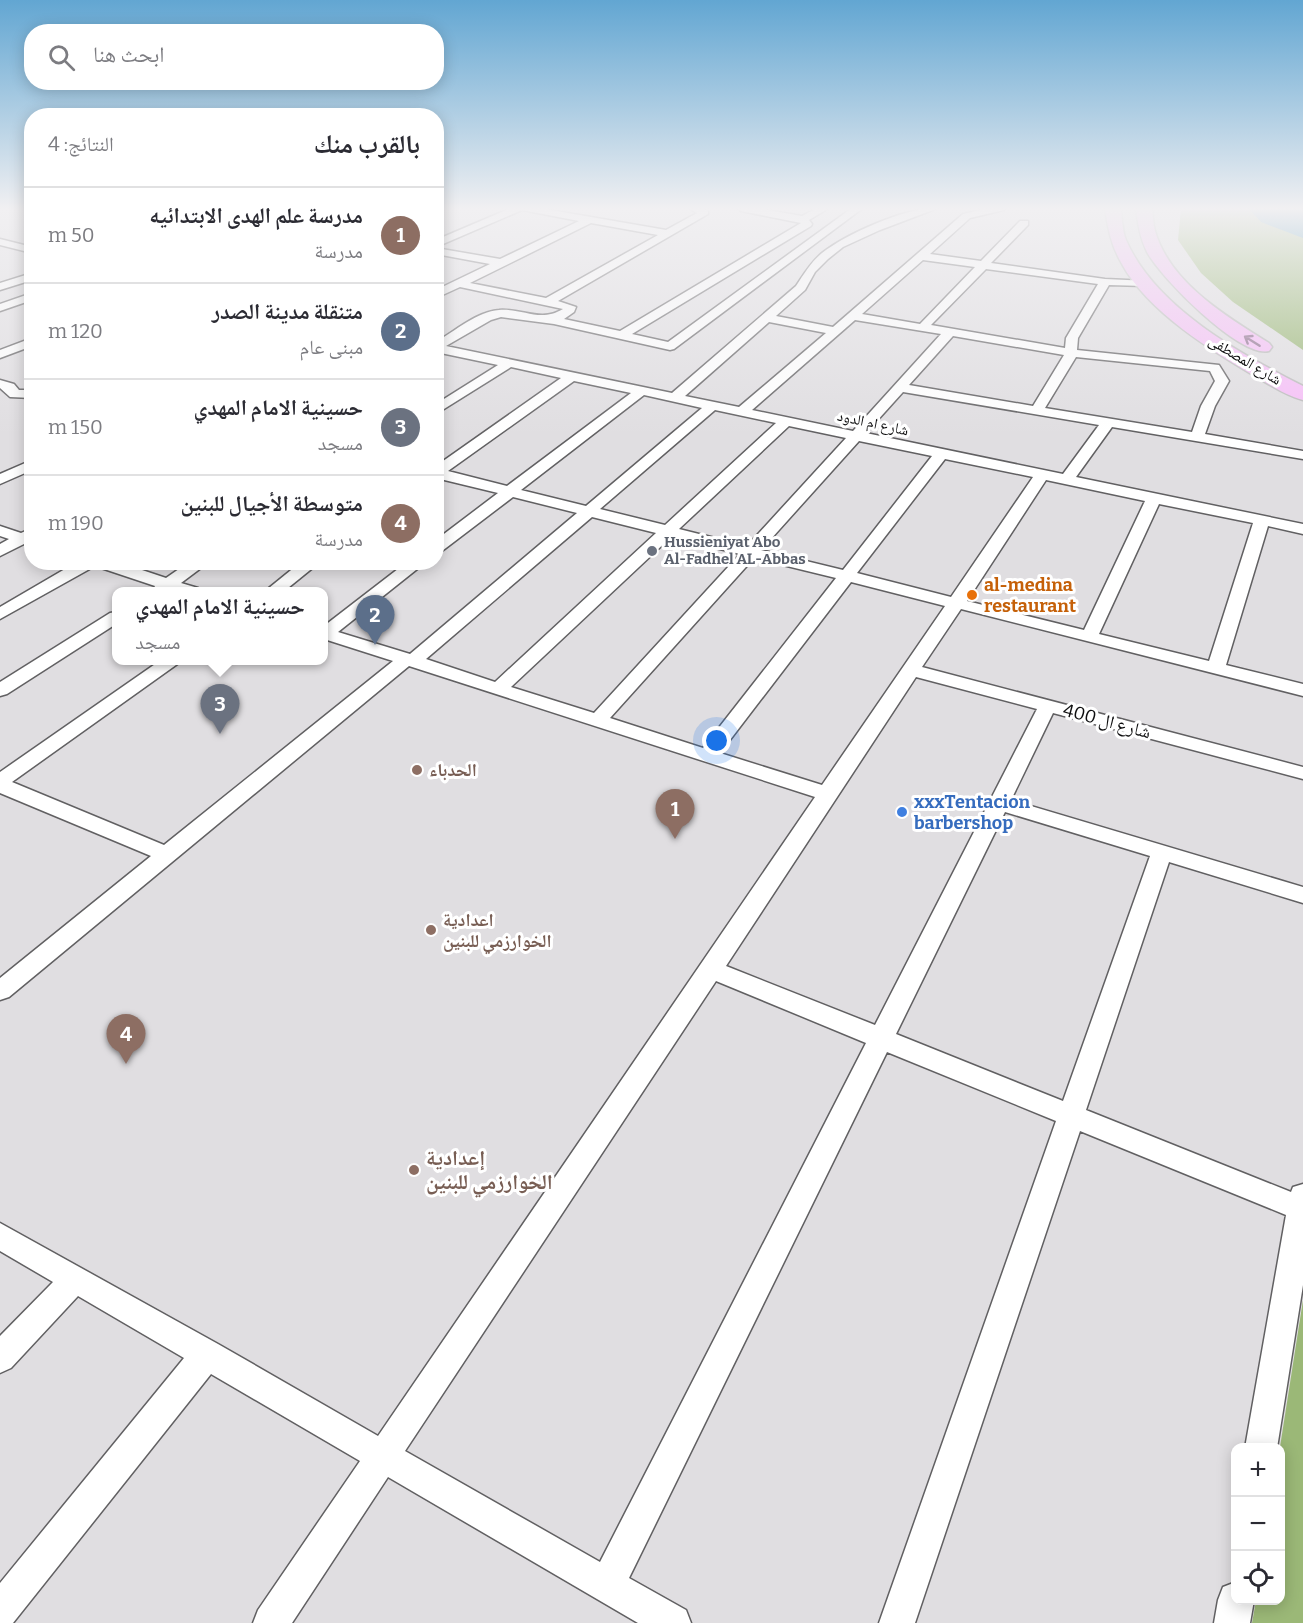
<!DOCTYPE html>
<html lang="ar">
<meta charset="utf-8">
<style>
:root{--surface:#fff;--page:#f7f7f7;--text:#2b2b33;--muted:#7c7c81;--line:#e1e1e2;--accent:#d93025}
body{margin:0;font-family:Bitter,"Noto Naskh Arabic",serif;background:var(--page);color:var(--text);direction:rtl}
.controls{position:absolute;right:18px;bottom:18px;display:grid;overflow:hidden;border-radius:12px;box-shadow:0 3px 15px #0003}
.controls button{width:54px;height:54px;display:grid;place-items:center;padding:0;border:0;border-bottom:2px solid var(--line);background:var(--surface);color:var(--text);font:30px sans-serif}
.you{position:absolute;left:717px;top:741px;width:21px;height:21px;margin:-15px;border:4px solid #fff;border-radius:50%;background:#1a73e8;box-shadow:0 0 0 9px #1a73e833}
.badge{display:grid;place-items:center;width:39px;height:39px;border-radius:50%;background:var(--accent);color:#fff;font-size:20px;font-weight:700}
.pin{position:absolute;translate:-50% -50px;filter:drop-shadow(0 2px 3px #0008)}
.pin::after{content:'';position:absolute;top:32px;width:21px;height:18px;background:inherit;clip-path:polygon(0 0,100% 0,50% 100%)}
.popup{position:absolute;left:112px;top:587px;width:216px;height:78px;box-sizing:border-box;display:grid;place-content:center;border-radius:12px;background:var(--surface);filter:drop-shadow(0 2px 4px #0005);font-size:20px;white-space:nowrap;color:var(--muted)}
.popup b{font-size:22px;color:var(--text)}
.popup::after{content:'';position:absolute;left:50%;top:100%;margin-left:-12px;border:12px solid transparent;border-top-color:var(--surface)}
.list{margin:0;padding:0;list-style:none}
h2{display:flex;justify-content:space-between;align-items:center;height:78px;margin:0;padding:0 24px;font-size:26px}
h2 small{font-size:20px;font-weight:400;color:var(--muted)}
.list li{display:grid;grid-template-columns:39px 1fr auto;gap:18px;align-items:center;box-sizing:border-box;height:96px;padding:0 24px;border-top:2px solid var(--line)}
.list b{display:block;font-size:22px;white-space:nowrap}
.list p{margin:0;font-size:20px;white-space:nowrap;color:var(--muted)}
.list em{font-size:20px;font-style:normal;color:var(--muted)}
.icon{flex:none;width:33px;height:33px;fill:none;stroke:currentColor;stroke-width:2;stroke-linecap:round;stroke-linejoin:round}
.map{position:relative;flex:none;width:1303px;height:1623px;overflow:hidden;direction:ltr}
.search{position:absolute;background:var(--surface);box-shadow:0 3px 15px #0003;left:24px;top:24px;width:420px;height:66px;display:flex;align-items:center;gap:15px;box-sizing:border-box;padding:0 21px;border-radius:24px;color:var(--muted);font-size:22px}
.panel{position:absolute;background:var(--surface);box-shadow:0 3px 15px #0003;left:24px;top:108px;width:420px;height:462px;border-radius:24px;direction:rtl}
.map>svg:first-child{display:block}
.green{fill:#9bb877}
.water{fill:#3a91b2}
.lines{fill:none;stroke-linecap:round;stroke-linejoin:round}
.street-casing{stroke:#616062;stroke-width:3}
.highway-casing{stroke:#bcbcbc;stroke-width:3}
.street{fill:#fff;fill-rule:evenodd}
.highway{fill:#f6bff7;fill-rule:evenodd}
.oneway{stroke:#8e6f8f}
.worship-dot{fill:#6b7280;stroke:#fff;stroke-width:2}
.food-dot{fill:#e8710a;stroke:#fff;stroke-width:2}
.education-dot{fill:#8d6e63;stroke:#fff;stroke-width:2}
.shop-dot{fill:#3f7fe0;stroke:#fff;stroke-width:2}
.labels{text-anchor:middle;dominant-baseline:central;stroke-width:6;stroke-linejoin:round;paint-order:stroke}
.far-street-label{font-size:15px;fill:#0e0e0f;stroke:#fff}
.far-worship-label{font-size:15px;font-weight:bold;fill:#5b616d;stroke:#fff;text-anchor:start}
.food-label{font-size:18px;font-weight:bold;fill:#c56008;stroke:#fff;text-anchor:start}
.street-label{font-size:18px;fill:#0e0e0f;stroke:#fff}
.education-label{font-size:18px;font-weight:bold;fill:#785e54;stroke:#fff;text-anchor:start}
.shop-label{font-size:18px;font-weight:bold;fill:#366cbe;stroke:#fff;text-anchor:start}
.near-education-label{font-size:21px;font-weight:bold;fill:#785e54;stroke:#fff;text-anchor:start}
</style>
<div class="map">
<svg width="1303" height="1623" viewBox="0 0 1303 1623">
<rect width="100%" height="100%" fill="#e0dee1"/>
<g class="green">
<path d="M1181,208H1303V350L1233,302L1201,273L1178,240Z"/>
<path d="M1303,1300V1623H1252L1256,1601L1280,1600V1447Z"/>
</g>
<path class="water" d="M1248,208H1303V238L1261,222Z"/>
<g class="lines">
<g class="street-casing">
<g id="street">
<path d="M511,208H539L666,230L697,213L688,208L708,210V214L558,301L576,307L574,312L564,319L620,331L801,223L741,211L736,208H756L802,216L817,208H829L809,220L812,224L811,226L632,334L668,342L852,208H863L674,349L670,350L554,324L501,317L491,320L446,346L672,393L796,286C804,274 811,262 822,253C846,234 908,206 938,208L880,230L843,247L828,259L815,272L805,290L776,316L833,327L963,214L990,208H1006L1004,210L970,218L930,254L981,261L1020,221H1028V225L991,263L1105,279L1149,281V285L1145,286L1109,285L1078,338L1077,350L1219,365L1229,381L1215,406L1205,434L1303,451V459L1112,427L1076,477L1303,524V534L1268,526L1226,665L1303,684V696L961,609L922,667L1303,767V779L1053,713L1011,800L1303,887V903L1169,862L1086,1110L1291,1192L1293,1187L1303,1184V1285L1277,1448H1245L1286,1215L1080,1131L915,1623H879L1056,1121L887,1052L629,1578L686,1610L691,1623H638L388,1477L292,1623H253L258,1610L360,1461L211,1374L13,1623H0V1583L184,1358L78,1296L11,1368L0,1373V1336L53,1282L0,1251V1223L218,1344L378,1436L815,797L409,666L9,997L0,1000V978L151,856L0,793V772L161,660H183L12,782L164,845L393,661L324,639V626L407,562H426L338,632L410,654L577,513L513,497L442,551L436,553V540L498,493L436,478V466L561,378L511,367L436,414V404L498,365L436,352V342C455,331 478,311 499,310C523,308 540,323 563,309L460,287L436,298V290L490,264L436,254V248L500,259L579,221L522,210L436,247V240ZM591,223L658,235L546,298L470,283ZM923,260L975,267L920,324L862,314ZM986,269L1098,284L1066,338L1065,348L931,325ZM855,320L941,334L853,431L752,410ZM769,322L826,333L739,407L685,396ZM953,336L1064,355L1033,406L909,385ZM1076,357L1210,371L1215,381L1201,406L1192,432L1045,408ZM574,381L631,393L507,486L448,471ZM903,392L1099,425L1063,474L866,433ZM644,395L702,408L586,506L521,490ZM715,410L776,423L665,525L600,509ZM789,426L846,438L747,546L679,529ZM859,441L932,456L843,570L761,550ZM945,459L1033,477L951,597L857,573ZM1046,480L1145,501L1084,630L967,601ZM1159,504L1253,523L1209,661L1099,634ZM592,517L656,533L495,682L426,659ZM671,537L740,554L594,713L511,687ZM754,558L836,578L703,748L610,718ZM851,582L945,606L822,785L720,753ZM916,677L1037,709L875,1025L726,966ZM1005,812L1150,856L1063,1101L896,1034ZM716,981L866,1043L600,1562L405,1451Z"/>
<path d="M0,239L32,247V253L0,245Z"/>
<path d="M32,273V280L0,290V283Z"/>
<path d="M32,293V300L0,311V304Z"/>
<path d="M32,338V346L0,358V350Z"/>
<path d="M0,380L14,384L19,390H32V398L10,397L0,388Z"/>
<path d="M32,460V470L0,484V474Z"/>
<path d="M0,526L21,533L32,528V546L24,544L0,556V544L9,539L0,536Z"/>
<path d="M77,562H118L166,578L189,562H209L181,583L198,588L200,592H156L154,588L155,586L95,566L0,619V607Z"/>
<path d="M301,562H320L283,592H264Z"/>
<path d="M116,612V624L7,694L0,696V682L110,613Z"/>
<path d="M1236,1582V1600H1254L1250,1623H1214L1218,1600L1223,1587Z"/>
</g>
</g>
<g class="highway-casing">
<g id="highway">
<path d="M1105,208H1121C1122,218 1122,230 1126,240C1155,307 1240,354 1303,386V400C1287,396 1272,386 1258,378C1212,351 1148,312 1122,264C1111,245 1108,229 1105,208Z"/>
<path d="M1136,208H1152C1153,215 1153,224 1155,231C1170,283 1226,316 1269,343L1272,347L1269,351C1240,358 1161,278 1147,252C1140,238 1138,224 1136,208Z"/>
</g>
</g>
<use href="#street" class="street"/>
<use href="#highway" class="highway"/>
</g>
<defs><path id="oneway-shaft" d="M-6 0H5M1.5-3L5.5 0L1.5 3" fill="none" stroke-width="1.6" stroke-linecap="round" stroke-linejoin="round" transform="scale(1.5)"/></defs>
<use class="oneway" href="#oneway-shaft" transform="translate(1252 341) rotate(-148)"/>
<linearGradient id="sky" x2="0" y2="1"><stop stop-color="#62a6d2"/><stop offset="0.48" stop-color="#f1f0f2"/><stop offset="1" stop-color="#f1f0f2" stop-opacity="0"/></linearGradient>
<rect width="1303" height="435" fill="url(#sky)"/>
<circle class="worship-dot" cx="652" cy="551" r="6"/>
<circle class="food-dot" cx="972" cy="595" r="6"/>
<g class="education-dot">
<circle cx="417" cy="770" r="6"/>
<circle cx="431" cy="930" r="6"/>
<circle cx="414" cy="1170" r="6"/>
</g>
<circle class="shop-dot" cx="902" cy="812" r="6"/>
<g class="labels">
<g class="far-street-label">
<text transform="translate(1245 360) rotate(31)">شارع المصطفى</text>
<text transform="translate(873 423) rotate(12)">شارع ام الدود</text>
</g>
<g class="far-worship-label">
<text x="664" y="542">Hussieniyat Abo<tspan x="664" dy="17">Al-Fadhel AL-Abbas</tspan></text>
</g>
<g class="food-label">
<text x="984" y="585">al-medina<tspan x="984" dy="21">restaurant</tspan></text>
</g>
<g class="street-label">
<text transform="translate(1107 721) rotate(15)">شارع ال 400</text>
</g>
<g class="education-label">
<text x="429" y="770">الحدباء</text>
<text x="443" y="920">اعدادية<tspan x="443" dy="21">الخوارزمي للبنين</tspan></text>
</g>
<g class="shop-label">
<text x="914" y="802">xxxTentacion<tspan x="914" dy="21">barbershop</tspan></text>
</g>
<g class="near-education-label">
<text x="426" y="1158">إعدادية<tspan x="426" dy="24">الخوارزمي للبنين</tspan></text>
</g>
</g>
</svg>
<div class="controls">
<button>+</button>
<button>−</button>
<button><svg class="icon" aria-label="locate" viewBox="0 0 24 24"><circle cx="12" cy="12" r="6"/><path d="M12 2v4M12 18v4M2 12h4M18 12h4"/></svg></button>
</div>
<div class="you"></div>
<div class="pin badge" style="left:675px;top:839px;background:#8d6e63">1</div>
<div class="pin badge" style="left:375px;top:645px;background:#5c6f8a">2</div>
<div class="pin badge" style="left:220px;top:734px;background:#6b7280">3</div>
<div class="popup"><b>حسينية الامام المهدي</b>مسجد</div>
<div class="pin badge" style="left:126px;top:1064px;background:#8d6e63">4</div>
<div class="search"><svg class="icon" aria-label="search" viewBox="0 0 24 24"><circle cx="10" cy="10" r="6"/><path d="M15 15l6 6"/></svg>ابحث هنا</div>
<section class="panel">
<h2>بالقرب منك<small>النتائج: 4</small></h2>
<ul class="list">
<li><span class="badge" style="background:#8d6e63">1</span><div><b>مدرسة علم الهدى الابتدائيه</b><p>مدرسة</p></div><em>50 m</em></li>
<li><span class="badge" style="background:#5c6f8a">2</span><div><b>متنقلة مدينة الصدر</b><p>مبنى عام</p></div><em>120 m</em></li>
<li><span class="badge" style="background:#6b7280">3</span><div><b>حسينية الامام المهدي</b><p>مسجد</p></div><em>150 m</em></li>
<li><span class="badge" style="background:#8d6e63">4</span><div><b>متوسطة الأجيال للبنين</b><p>مدرسة</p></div><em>190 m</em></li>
</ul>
</section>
</div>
